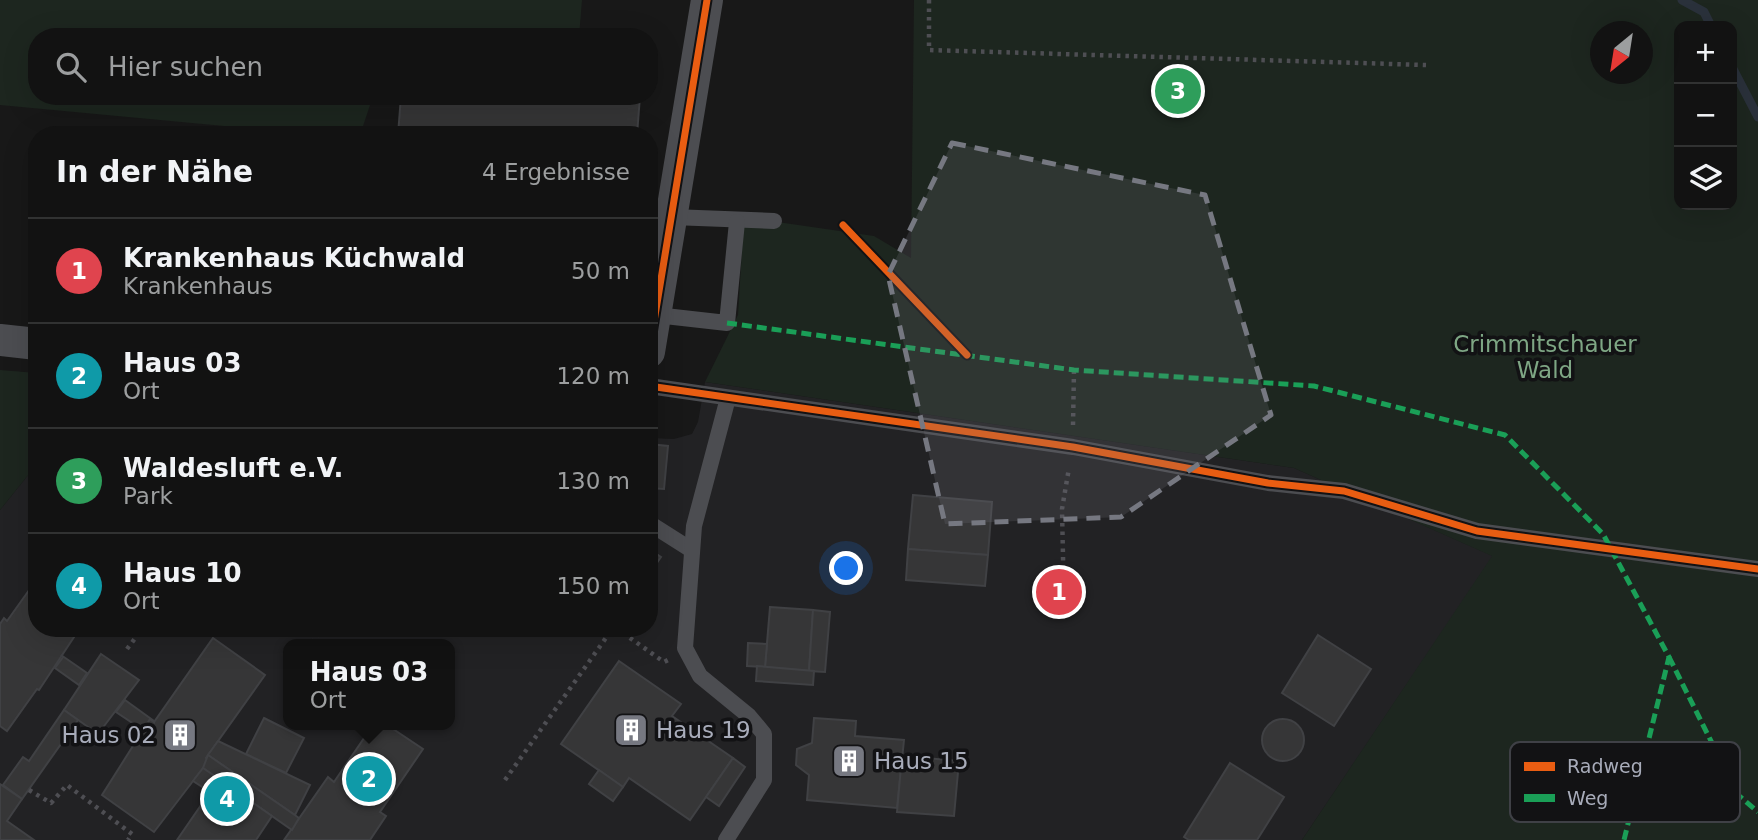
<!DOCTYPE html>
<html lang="de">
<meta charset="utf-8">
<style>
:root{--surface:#121212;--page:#1f2020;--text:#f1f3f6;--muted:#9c9e9f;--line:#313232;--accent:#db2777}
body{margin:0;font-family:"DejaVu Sans",sans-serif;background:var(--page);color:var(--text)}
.controls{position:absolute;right:21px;top:21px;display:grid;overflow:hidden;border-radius:14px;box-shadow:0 7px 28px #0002}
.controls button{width:63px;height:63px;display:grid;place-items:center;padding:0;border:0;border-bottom:2px solid var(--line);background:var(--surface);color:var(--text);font:35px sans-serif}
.compass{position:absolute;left:1590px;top:21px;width:63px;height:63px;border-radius:50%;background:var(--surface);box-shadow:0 7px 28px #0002;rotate:210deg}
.you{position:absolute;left:847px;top:569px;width:24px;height:24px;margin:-18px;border:5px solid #fff;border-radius:50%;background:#1a73e8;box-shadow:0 0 0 10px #1a73e833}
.badge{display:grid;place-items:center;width:46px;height:46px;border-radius:50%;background:var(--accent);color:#fff;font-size:23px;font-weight:700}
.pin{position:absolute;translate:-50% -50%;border:4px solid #fff;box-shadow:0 2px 7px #0006}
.popup{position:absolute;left:283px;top:639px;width:172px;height:91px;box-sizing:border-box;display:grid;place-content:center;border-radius:14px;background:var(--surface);filter:drop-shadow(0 2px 5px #0005);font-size:23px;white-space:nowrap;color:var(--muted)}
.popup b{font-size:26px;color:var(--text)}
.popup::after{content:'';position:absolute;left:50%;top:100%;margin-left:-14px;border:14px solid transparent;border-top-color:var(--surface)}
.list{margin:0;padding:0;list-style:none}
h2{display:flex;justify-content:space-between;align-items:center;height:91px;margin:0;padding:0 28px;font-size:30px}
h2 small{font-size:23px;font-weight:400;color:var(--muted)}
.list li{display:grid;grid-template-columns:46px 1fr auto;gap:21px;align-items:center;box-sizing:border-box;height:105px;padding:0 28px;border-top:2px solid var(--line)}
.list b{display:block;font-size:26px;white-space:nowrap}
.list p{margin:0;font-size:23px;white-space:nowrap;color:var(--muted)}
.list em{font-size:23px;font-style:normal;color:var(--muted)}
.icon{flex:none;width:38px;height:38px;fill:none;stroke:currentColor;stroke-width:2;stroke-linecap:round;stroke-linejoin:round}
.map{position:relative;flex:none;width:1758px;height:840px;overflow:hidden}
.search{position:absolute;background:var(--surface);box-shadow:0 7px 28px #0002;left:28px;top:28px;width:630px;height:77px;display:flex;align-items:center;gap:18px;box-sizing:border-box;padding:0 24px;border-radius:28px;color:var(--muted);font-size:26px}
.panel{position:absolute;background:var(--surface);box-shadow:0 7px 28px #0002;left:28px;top:126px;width:630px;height:511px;border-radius:28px}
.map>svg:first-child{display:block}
.built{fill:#222224;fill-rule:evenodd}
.green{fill:#1d261f;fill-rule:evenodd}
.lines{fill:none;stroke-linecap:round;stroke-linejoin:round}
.stream{stroke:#2a313b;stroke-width:9}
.building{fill:#363637;stroke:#404144;stroke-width:2}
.path{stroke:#4e4e53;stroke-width:4.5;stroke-dasharray:3.5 5;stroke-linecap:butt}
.service{stroke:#4c4d51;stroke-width:16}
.minor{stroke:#4c4d51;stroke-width:32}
.quiet{stroke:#1a9f57;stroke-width:5;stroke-dasharray:10 5;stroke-linecap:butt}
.cycleway-casing{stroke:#121214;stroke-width:11}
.cycleway{stroke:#e95d12;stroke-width:7}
.marked{fill:#767881;fill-opacity:0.2;stroke:#767881;stroke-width:5;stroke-dasharray:14 9;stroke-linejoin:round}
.labels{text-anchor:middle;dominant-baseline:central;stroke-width:7;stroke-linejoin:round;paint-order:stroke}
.park-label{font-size:23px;fill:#7ea684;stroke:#121214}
.poi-label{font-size:23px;fill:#a8acba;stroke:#121214;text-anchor:start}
.key{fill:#121214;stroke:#3f4046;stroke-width:2}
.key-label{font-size:19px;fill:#a8acba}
</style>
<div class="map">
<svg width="1758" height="840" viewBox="0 0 1758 840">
<rect width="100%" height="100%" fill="#181818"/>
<path class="built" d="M705,382L1294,468L1493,556L1302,840H0V510L37,464V628H649V438L674,439L692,434L698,422ZM288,644H450V725H288Z"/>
<g class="green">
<path d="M0,0H582L579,37H37V96H373L360,135H319L0,105Z"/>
<path d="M914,0H1758V840H1302L1492,556L1294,468L705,382L738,315L744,217L874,236L911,258ZM1679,26H1732V205H1679ZM1600,32H1642V74H1600Z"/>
<path d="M0,370L37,373V464L0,510Z"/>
</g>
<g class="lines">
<g class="stream">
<path d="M1682,0L1704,12L1711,26"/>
<path d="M1732,67L1758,117"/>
</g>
</g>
<g class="building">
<path d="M401,96H640L637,135H398Z"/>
<path d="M130,128L189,135H130Z"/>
<path d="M649,444L668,446L664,489L649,488Z"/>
<path d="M913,495L992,502L988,555L908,549Z"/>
<path d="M649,549L661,557L649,574Z"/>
<path d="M908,549L988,555L985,586L906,580Z"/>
<path d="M37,579V628H80L39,690L37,689L7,731L0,726V624L4,618L7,621Z"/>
<path d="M770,607L813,610L809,671L765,667Z"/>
<path d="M813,610L830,612L825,672L809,671Z"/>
<path d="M1318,635L1371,669L1334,726L1282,693Z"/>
<path d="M213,638L265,675L206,758L208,760L203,768L154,832L102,795L150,719L154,722Z"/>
<path d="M748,643L767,644L765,667L747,666Z"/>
<path d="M101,654L139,680L98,734L64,710Z"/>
<path d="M61,655L87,673L79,685L55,668L63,657Z"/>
<path d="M619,661L681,704L672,716L733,758L690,820L629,778L623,787L561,744Z"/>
<path d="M757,666L814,671L813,685L756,681Z"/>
<path d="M125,700L154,721V722L150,719L143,730L116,712Z"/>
<path d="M64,710L78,720L22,799L3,785L23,757L29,761Z"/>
<path d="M264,718L304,738L286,773L246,754Z"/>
<path d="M814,718L856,721L855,736L904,740L897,808L807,800L809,775L796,765L797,749L812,743Z"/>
<circle cx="1283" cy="740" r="21"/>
<path d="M373,725H387L423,749L380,812L386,816L370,840H284L328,777L334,782Z"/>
<path d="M218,741L310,785L295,815L208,755Z"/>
<path d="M208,755L299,818L292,830L203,768Z"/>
<path d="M902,756L959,761L954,816L897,812Z"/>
<path d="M733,758L745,767L719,806L706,797Z"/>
<path d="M1230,763L1284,797L1257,840H1189L1184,837Z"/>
<path d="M203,768L272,816L256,840H177L210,792L193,781Z"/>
<path d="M599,770L623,787L613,801L589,784Z"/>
<path d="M0,784L22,799L7,821L34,840H0Z"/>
</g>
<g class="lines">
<g class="path">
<path d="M929,0V50L1426,65"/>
<path d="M1073,425L1074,370"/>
<path d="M1064,603L1062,509L1069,468"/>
<path d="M616,628L664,662L668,660"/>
<path d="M312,643L322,628"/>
<path d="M127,649L143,628"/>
<path d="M505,780L613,628"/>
<path d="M29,790L51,803L67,785L132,834L128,840"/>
</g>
<g class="service">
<path d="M672,217L774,221"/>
<path d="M656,315L727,323L737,222"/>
<path d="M649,386L1073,447L1268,483L1344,491L1477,531L1758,569"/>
<path d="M649,523L690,549"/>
<path d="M726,840L764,780V734L749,716L700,676L685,648L694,526L728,398"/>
</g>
<g class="minor">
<path d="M0,340L37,344"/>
<path d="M649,352L707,0"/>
</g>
<g class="quiet">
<path d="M727,323L1074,370L1314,386L1505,435L1603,534L1669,657L1624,840"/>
<path d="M1669,657L1738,795L1758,812"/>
</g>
<g class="cycleway-casing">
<g id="cycleway">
<path d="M843,225L967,355"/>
<path d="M649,352L707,0"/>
<path d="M649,386L1073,447L1268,483L1344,491L1477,531L1758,569"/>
</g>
</g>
<use href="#cycleway" class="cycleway"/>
</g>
<path class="marked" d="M952,143L1205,195L1271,415L1121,517L945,524L888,275Z"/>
<defs>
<g id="building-square" transform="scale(1.75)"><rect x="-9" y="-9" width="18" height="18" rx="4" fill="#767881" stroke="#121214"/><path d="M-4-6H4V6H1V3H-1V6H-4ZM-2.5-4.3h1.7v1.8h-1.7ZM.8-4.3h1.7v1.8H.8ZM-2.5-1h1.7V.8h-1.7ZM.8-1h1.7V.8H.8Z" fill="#fff"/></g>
</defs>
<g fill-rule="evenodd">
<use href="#building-square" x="631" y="730"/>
<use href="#building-square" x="180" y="735"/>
<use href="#building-square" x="849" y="761"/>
</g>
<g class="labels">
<g class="park-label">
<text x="1545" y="344">Crimmitschauer<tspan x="1545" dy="26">Wald</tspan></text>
</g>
<g class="poi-label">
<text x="656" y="730">Haus 19</text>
<text x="156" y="735" text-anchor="end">Haus 02</text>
<text x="874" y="761">Haus 15</text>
</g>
</g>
<rect x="1510" y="742" width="230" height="80" rx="10" class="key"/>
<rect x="1524" y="762" width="31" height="9" fill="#e95d12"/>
<rect x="1524" y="794" width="31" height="8" fill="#1a9f57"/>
<g class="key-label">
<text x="1567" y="773">Radweg</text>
<text x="1567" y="805">Weg</text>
</g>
</svg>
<div class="controls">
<button>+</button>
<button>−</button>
<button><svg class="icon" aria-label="layers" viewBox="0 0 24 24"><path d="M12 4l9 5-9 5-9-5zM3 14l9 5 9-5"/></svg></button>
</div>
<svg class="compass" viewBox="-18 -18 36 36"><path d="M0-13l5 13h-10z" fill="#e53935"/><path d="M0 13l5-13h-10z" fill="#9c9e9f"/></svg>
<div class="you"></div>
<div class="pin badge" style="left:1059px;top:592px;background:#e0444e">1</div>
<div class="pin badge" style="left:369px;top:779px;background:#0f9aa8">2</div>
<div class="popup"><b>Haus 03</b>Ort</div>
<div class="pin badge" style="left:1178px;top:91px;background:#2e9e5b">3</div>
<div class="pin badge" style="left:227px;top:799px;background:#0f9aa8">4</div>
<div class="search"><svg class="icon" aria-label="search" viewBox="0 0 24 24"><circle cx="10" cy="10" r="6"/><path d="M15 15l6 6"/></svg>Hier suchen</div>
<section class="panel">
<h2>In der Nähe<small>4 Ergebnisse</small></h2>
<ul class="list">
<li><span class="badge" style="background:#e0444e">1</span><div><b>Krankenhaus Küchwald</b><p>Krankenhaus</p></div><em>50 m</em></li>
<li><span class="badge" style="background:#0f9aa8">2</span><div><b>Haus 03</b><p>Ort</p></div><em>120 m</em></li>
<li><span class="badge" style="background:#2e9e5b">3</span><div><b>Waldesluft e.V.</b><p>Park</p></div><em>130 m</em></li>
<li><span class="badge" style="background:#0f9aa8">4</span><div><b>Haus 10</b><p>Ort</p></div><em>150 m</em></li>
</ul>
</section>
</div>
